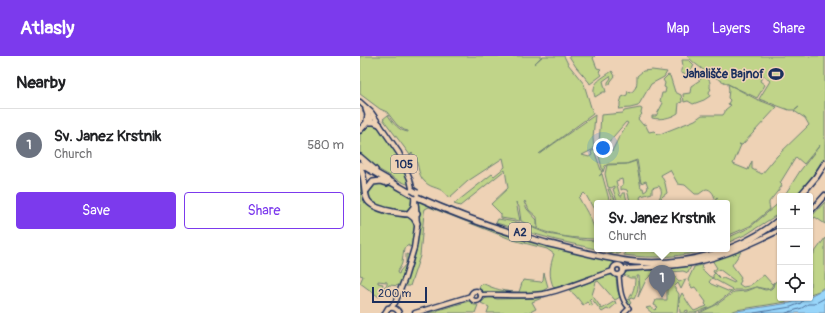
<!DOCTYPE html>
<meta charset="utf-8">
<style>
:root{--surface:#fff;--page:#f2f2f2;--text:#202124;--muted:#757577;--line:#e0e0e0;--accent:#7c3aed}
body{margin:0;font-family:Pangolin,sans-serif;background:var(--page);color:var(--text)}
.controls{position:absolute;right:12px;bottom:12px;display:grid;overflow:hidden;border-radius:4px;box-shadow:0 1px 3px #0004}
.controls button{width:36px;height:36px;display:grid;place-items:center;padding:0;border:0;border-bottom:1px solid var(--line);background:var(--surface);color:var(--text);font:20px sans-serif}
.scale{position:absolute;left:12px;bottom:10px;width:55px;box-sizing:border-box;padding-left:4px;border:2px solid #1b2f5e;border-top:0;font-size:11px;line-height:14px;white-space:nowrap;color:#1b2f5e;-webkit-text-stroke:3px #eed2b5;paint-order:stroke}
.you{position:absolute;left:243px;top:92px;width:14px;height:14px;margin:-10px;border:3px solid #fff;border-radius:50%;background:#1a73e8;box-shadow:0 0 0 6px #1a73e833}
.badge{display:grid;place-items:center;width:26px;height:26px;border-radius:50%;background:var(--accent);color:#fff;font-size:13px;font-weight:700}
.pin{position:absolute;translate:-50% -33px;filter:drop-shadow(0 1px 2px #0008)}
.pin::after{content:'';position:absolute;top:21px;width:14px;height:12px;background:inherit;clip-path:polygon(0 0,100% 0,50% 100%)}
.popup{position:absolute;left:234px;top:144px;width:136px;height:52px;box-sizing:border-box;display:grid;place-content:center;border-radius:4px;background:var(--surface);filter:drop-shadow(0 1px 3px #0005);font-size:13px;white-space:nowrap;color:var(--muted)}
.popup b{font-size:15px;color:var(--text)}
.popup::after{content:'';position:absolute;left:50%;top:100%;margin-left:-8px;border:8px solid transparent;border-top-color:var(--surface)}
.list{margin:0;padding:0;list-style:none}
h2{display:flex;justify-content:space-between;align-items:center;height:52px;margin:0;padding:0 16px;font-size:17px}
h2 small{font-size:13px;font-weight:400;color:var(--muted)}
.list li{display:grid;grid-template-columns:26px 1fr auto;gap:12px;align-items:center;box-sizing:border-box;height:72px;padding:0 16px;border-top:1px solid var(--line)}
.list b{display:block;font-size:15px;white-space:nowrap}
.list p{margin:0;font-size:13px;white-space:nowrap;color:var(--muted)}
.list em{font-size:13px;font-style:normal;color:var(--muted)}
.actions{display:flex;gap:8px;padding:12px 16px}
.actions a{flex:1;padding:9px 0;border:1px solid var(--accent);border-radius:4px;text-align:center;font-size:14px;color:var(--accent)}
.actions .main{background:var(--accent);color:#fff}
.icon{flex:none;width:22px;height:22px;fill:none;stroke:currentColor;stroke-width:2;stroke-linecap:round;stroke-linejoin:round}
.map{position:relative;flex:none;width:465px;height:257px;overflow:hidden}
header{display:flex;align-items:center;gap:24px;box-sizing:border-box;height:56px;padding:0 20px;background:var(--accent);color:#fff}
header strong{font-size:19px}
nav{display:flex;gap:22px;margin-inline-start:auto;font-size:14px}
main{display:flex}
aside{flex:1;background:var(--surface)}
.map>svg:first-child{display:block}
.green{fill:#c0d489;stroke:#6e8274;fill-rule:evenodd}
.water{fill:#98d5f9;stroke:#6693bb}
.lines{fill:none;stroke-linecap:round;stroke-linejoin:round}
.shore{stroke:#4d719c;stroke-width:1}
.minor-casing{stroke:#1b2f5e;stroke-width:6}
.major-casing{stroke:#1b2f5e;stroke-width:7}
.highway-casing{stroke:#1b2f5e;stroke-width:8}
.minor{stroke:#eed2b5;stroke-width:3}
.major{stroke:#eed2b5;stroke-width:4}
.highway{stroke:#eed2b5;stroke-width:5}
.highway-bridge-casing{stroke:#1b2f5e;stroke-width:8;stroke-linecap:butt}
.highway-bridge{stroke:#eed2b5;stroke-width:5}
.labels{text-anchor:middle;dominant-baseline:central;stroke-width:3;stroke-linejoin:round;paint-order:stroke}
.shield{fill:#eed2b5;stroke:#5a6078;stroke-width:1}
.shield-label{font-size:11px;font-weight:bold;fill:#1b2f5e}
.poi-label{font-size:12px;font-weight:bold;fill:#1b2f5e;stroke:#eed2b5;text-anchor:end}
</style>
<header>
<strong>Atlasly</strong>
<nav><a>Map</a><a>Layers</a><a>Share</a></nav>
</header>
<main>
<aside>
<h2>Nearby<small></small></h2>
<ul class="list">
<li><span class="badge" style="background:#6b7280">1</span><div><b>Sv. Janez Krstnik</b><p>Church</p></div><em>580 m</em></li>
</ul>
<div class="actions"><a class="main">Save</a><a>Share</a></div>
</aside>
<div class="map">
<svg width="465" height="257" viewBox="0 0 465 257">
<rect width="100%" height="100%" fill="#eed2b5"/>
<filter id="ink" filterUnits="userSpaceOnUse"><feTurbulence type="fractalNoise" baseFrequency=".025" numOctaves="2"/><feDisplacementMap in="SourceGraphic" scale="8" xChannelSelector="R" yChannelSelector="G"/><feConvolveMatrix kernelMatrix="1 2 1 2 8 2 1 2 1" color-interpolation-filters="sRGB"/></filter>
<g filter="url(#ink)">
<g class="green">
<path d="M0,0H182L174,8L183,0H204L208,8L224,28L233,58L179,98L235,59L233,82L234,93L222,99L229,101L232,99L231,96L234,94L242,117L239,120L242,118L250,147H237V159L226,139L224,137L219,142C226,155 235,167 236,182L234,183C215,182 196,181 178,173L177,161L169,154L165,145L164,146L167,153L177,164V173L161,165L159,151L156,146L160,165L141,162V158L131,148L148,132L145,114L100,150L94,148L132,118L134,120L145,111L143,102L108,125L89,142C80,129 73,134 65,126C56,118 60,105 52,97L50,99L23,63L28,59C33,67 39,75 48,76V75L44,74L37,69L27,56L20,53L0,38Z"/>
<path d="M209,0H235L233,2L237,12L241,13L239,15L242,19L230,28L229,26L216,11Z"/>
<path d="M327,0H465V105L438,140H424L440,115L460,89L444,108L436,101L420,127L422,129L421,131L409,146V149L410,153L390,170L367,180V147H351L358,142L355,143C354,138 351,133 346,133L339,138H335L325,129L318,128L310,114L301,119L305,127L307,137L303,140L298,145C300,140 304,136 299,130L292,132V137L281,140L280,142L283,147H253L248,133H250L256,146L257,145L253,133L255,132V130L251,132L248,131L245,118L247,109L267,108L276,105L281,132H283L284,136L287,134L288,131L286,125L281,127L277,104L266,108H248L245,110L243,116L236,88H239L241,59L263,57L264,55L280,52L282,53L281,57L282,58L278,63L283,69L285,68L289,76L294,75L297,78H300L335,64L342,59H363L365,56V54L371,49L368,48L370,44L368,42L369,34L368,28L396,43L417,51L382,89L379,88L381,89L373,108L388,114L392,105V113L402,118L417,100L449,69L445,62L434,55L439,51L435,54H429L399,43L410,25L403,19L400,25L405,29L397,42C373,30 346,20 327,0ZM266,66L268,67L259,81L252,95L247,88ZM262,123L263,129L261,130V134L263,133L267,134L270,145H267L265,137H262V140H260L256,125Z"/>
<path d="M322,4H329L334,9L332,13L325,18L321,17V14L323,10Z"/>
<path d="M292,14L307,16L304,21L291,28L278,50L270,52L258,53L260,51V47L262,41L267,39L268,35L270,37C277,33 277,28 277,20L283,15Z"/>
<path d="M252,15L255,20L251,25L250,28L248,29V26L251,22L250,20L243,25L246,36H243L235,41C230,26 243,22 252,15Z"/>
<path d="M343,16C348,19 351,25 350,32L351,33L349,36L350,40L344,44L333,48L328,45L324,46L323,38L330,37L331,30L340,24Z"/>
<path d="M308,19L310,20L315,36L321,39L322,46L319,47L318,57C311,62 300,64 292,62V60H296L303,47L300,45L302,37H305L306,32L304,31L305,27L303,24Z"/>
<path d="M8,67L18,68L38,98L50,129C37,125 9,109 0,99V76Z"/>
<path d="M0,114L9,149L51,160L55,167L52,190L49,191V189L44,192C43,197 43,202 42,207C41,211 38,214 37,217L39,218L40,215L46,208V198L50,200L40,230L29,229L24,234L23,233L24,231L27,229V226L18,225V227L23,228L21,234L23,235L19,241L0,227L3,220L0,219Z"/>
<path d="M12,127H25L53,142V151L48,155C36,155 23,152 12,147C7,139 6,135 12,127Z"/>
<path d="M56,143L93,159L257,205L249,214L246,215L236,217L230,222L207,230L194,232C188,220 190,210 194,198L187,193L153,184L69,151L65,153L64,157L60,200L50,230H44C56,202 63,173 56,143Z"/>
<path d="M420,146V157L387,178L367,187V182L389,172Z"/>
<path d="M465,146V168L455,161L450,167V162Z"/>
<path d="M138,163L161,167L188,178L223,184L237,185V193L261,194L259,198H257L196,184L136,167Z"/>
<path d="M465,182V230L459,235L450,238V203Z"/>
<path d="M265,193H284L293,195L350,193C323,201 292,203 264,199Z"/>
<path d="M383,193L372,209L381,221L380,223L381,225L379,228L383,231L389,230L404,219L412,228L414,226L411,232L406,233L396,231L385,234H374L353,250L335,257H326L328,256V254L325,255L326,257H320L319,243L322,237L330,250L334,255L347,250L345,248L346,246L335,231L332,232L328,224L334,211L341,209L343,215H344L349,220L353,222V219L355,217L361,223L363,222L374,227L375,225L359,213L354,217L353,215L357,212L352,204ZM352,222L372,233L370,236L351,228L349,226Z"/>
<path d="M331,210L328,217L323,215L311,216L319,226L326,223L321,233L318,227L314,231L319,238L317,257H292L286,252L290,251L295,254L298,251L294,249L296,244H307V218L308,216L306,215L290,220L286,224L278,241L280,234L279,220H277C279,229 278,236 274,243L271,242L269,244L271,247L269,249L265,245L268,244C273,237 275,231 275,222H270L264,219L267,216L290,213L296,214Z"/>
<path d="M184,217L188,231C179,242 138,237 124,237L119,232L120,229L122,227C134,233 145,236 159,236L163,224L181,226L183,224Z"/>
<path d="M252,219C258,222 256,225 257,231C257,234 259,238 260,241L255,244L238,225L236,226L232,239L242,253L255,245L256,248L249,254L247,253L242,256L231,242L229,244L233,249L231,250L227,246L223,249L215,239L209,234L246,220Z"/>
<path d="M420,222V242H436L431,243L426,246L376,254L369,257H339L356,249L374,236L386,235L396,231L405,234L411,233L413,231L414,227Z"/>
<path d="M130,241L137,243L182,242L172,246L176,253L168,257H127L129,251L121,247L126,242Z"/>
<path d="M109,245L114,249H118L115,257H68Z"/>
</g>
<path class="water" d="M465,232V257H372L377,255L430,247L445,242H450V240Z"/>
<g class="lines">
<g class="shore">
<path d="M394,257L431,251L441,247L444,242"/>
<path d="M426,257L442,252L448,248H454L465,242"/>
</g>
<g class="minor-casing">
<path id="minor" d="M259,219C260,230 260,243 269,252L264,257"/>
</g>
<g class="major-casing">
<g id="major">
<path d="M0,46L11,56L39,97L50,123L56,150L57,171L54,192L45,222L35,247L30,252"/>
<path d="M450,156L465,139"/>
<circle cx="258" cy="214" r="5"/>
<path d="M263,213C288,211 313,211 337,206C366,200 393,187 420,174"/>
<circle cx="116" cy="240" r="5"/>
<path d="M121,239C142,238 162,241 183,238C207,233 230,222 253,215"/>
<path d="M25,257L28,252C33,251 37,252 39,257"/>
<path d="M55,257L111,240"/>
</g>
</g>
<g class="highway-casing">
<g id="highway">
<path d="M6,53L8,59L7,64"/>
<path d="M8,66H14L19,68"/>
<path d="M0,74L13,60"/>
<path d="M0,101L15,114"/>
<path d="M0,108L52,138"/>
<path d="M0,112C6,122 3,133 7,143C11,154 47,160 57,157"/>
<path d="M6,135L13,126L21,125L27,127"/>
<path d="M440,140L456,121L465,107"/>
<path d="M57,141C99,160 142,175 186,187C215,194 245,203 275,206C325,210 382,196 420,163"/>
<path d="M50,156L54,151L55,142"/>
<path d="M49,158L54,162L57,167"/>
</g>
</g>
<use href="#minor" class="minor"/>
<use href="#major" class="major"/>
<use href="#highway" class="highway"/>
<g class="highway-bridge-casing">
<path id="highway-bridge" d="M52,134L57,137"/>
</g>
<use href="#highway-bridge" class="highway-bridge"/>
</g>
</g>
<defs>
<g id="stadium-bare" transform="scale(1.2)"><path d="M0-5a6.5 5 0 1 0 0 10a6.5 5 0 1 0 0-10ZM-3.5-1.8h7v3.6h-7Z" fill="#1b2f5e" stroke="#eed2b5" stroke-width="2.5" paint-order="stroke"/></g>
</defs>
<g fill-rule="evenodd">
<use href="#stadium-bare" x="416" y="18"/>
</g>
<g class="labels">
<g class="shield">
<rect x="31" y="99" width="26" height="18" rx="3"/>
<rect x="149" y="167" width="22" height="18" rx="3"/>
</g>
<g class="shield-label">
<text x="44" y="108">105</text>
<text x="160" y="176">A2</text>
</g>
<g class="poi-label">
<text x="404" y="18">Jahališče Bajnof</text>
</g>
</g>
</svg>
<div class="controls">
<button>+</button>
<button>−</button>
<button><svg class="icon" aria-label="locate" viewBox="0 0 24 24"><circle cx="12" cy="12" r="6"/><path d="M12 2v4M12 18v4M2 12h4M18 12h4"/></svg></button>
</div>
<div class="scale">200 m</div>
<div class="you"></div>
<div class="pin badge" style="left:302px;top:242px;background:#6b7280">1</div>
<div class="popup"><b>Sv. Janez Krstnik</b>Church</div>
</div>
</main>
